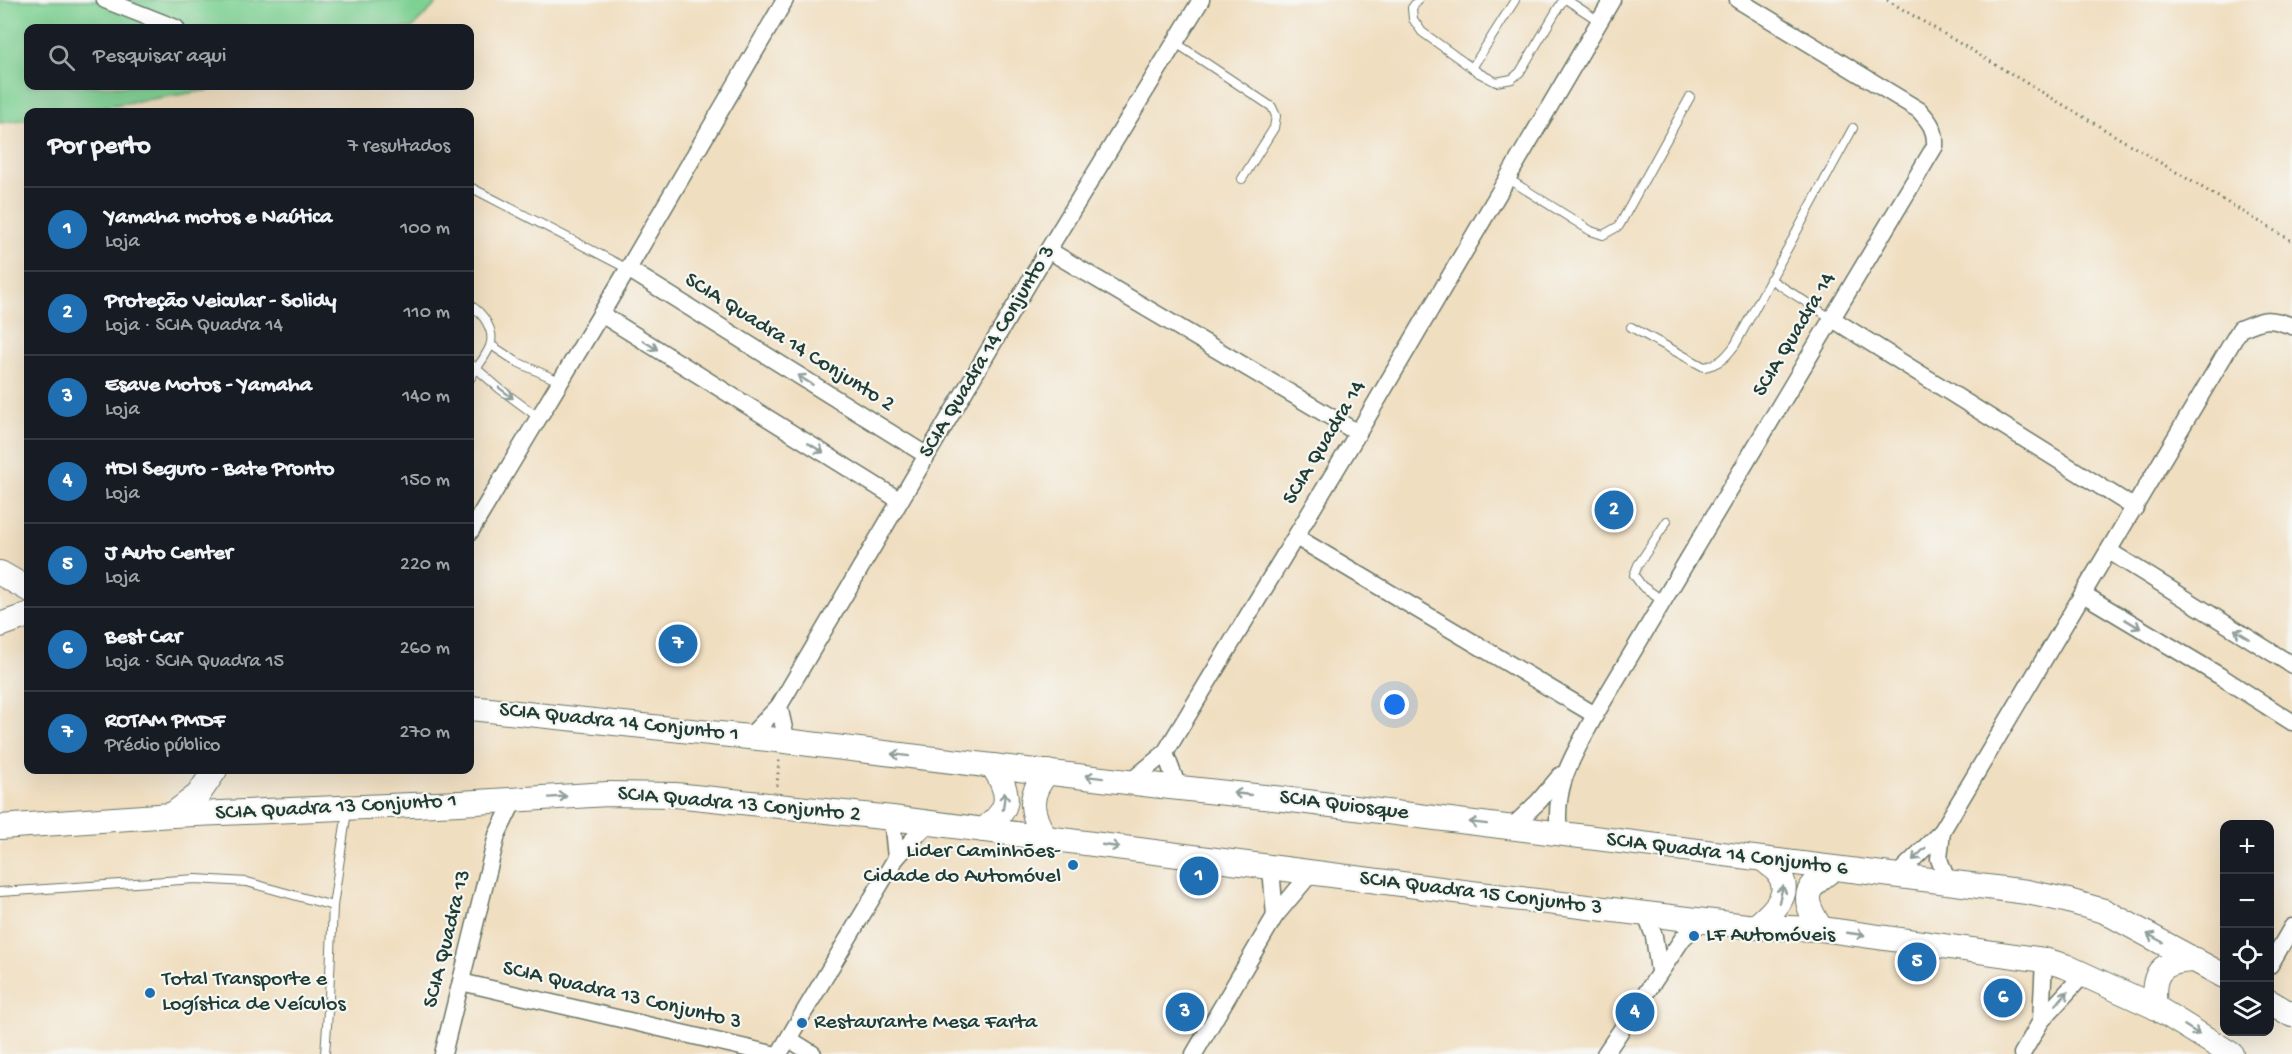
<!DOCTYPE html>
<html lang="pt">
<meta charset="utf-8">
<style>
:root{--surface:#171b24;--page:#20242c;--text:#f1f3f6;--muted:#9ea1a6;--line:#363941;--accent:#1f6fb2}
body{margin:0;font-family:"Gochi Hand",sans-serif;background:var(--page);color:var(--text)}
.controls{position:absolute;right:18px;bottom:18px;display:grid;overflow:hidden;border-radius:12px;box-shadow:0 6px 24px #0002}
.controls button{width:54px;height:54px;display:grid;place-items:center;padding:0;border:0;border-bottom:2px solid var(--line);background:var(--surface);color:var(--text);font:30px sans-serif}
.you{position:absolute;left:1395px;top:705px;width:21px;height:21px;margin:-15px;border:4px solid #fff;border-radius:50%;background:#1a73e8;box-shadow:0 0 0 9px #1a73e833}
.badge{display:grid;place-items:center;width:39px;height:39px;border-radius:50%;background:var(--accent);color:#fff;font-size:20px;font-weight:700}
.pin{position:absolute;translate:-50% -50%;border:3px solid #fff;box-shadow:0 2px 6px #0006}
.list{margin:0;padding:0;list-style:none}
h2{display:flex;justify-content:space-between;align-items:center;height:78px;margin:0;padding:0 24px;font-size:26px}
h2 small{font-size:20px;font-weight:400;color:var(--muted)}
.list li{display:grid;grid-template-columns:39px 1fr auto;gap:18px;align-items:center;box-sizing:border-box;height:84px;padding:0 24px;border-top:2px solid var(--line)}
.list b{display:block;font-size:22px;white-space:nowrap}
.list p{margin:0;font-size:20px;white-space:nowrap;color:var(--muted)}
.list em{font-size:20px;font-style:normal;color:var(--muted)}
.icon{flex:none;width:33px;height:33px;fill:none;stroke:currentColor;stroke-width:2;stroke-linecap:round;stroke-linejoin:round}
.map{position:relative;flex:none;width:2292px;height:1054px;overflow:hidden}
.search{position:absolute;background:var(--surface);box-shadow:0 6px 24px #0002;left:24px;top:24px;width:450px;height:66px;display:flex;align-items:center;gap:15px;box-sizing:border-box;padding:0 21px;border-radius:12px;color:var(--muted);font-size:22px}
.panel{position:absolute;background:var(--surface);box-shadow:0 6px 24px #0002;left:24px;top:108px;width:450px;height:666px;border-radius:12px}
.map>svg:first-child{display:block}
.green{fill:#7ed193;stroke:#4e8764;stroke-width:1.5}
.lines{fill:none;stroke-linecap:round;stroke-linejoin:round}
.lane-casing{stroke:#687565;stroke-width:10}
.street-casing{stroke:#687565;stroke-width:19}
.secondary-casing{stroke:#687565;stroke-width:26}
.path{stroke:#687565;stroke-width:3;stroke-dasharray:1.5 4.5;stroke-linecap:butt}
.lane{stroke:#fff;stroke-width:8}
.street{stroke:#fff;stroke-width:16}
.secondary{stroke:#fff;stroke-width:24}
.oneway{stroke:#8f9e9a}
.poi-dot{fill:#1f6fb2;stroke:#f6f6f2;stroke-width:2}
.labels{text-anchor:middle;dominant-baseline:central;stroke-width:4.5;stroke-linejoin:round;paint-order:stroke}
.street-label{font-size:22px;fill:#1f3d34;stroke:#f6f6f2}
.poi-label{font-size:22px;fill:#1f3d34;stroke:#f6f6f2;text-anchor:start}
</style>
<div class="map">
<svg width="2292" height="1054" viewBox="0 0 2292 1054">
<rect width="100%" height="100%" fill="#f6f6f2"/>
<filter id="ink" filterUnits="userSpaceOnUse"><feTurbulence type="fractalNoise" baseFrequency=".0167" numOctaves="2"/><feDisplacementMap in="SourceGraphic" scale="12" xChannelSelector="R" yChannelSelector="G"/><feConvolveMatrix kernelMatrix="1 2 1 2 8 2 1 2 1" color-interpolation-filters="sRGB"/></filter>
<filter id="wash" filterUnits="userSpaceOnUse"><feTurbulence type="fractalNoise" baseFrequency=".008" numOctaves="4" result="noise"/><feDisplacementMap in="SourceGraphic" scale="24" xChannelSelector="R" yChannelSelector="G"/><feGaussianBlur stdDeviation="1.35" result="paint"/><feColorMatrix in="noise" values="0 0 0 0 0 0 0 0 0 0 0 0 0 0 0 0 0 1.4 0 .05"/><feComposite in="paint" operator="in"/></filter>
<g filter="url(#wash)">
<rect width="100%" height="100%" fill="#f0dec0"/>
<path class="green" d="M0,0H440L412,28H28V86H235L68,112H28V119L0,123Z"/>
</g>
<g filter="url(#ink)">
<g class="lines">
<g class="lane-casing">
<g id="lane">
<path d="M1418,0L1412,8L1413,19L1422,32L1479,73L1496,82L1512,79L1520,72L1563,0"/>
<path d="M1567,0L1599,21"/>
<path d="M1176,43L1272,107L1276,116L1274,128L1242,179"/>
<path d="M1472,68L1515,0"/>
<path d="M1507,178L1591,231L1603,235L1619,226L1690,97"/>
<path d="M470,187L628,269"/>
<path d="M1770,279L1831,318"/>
<path d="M470,305C482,312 496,331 490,346C486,357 475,369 470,379"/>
<path d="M1631,327L1704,367C1720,364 1726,357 1735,345L1853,128"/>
<path d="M491,345L517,362L559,381"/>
<path d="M470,363L500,389L538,417"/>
<path d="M1664,601L1642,586L1634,575L1638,565L1667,521"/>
<path d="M0,892L196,879L247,882L333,906"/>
<path d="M325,1054L329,997L333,906L347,811"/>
</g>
</g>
<g class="street-casing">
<g id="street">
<path d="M105,0L176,28"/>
<path d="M1048,250L1358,433"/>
<path d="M628,269L926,455"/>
<path d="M601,314L899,500"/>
<path d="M1831,318L2135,508"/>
<path d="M470,532L628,269L785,0"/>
<path d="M1296,537L1595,715"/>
<path d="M2109,551L2292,665"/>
<path d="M2083,594L2220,676L2292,722"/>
<path d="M779,706L787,742"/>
<path d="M749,737L779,706L1048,250L1201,0"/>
<path d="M1165,753L1178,787"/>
<path d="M1130,782L1165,753L1358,433L1612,0"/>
<path d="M892,818L896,858"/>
<path d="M1512,827L1539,801L1561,775"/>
<path d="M1942,831L1939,859L1948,883"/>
<path d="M1559,833C1553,784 1573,757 1595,715L1935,146C1936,130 1930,122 1919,110L1738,0"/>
<path d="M1271,868L1275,916"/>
<path d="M1896,876L1942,831L2240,329C2264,319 2268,317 2292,326"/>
<path d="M1645,913L1654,936L1659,971"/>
<path d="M2270,965L2292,927"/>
<path d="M461,982L772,1054"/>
<path d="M2041,1021L2044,960"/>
<path d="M789,1039L813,1054"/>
<path d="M443,1054L497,835L514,800"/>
<path d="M779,1054L896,858L928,823"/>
<path d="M1194,1054L1275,916L1311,873"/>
<path d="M1605,1054L1683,938L1703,920"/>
<path d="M2022,1054L2041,1021L2083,975"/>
</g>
</g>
<g class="secondary-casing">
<g id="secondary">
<path d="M0,573L28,589"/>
<path d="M0,625L28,615"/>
<path d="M470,708L768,739L1152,785L1283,799L2027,892L2065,900L2104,911L2224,976"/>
<path d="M172,815L198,795L215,770"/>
<path d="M0,827L172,815L460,803L608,794L675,795L892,818L1471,893L1755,927L1821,929L2044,960L2065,966L2155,1007L2231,1054"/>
<path d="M983,830C1012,809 1011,795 993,766"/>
<path d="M1045,837C1030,813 1027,794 1048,772"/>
<path d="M1755,927C1782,905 1799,884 1764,860"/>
<path d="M1821,929C1801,897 1803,890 1833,869"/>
<path d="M2270,1002L2292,1015"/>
<path d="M2155,1007C2151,973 2160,961 2195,960"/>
</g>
</g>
<g class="path">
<path d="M1887,0L2292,241"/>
<path d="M777,786L779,760"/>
</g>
<use href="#lane" class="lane"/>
<use href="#street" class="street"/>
<use href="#secondary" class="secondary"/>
</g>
<defs><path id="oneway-shaft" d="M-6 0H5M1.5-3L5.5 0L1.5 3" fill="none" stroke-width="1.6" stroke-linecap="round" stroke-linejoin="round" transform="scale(1.5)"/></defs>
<g class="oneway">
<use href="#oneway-shaft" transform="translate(650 345) rotate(32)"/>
<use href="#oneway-shaft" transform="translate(805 380) rotate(-148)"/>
<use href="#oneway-shaft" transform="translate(506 393) rotate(37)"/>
<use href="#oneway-shaft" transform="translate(816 448) rotate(32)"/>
<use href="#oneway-shaft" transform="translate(2133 624) rotate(31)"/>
<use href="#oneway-shaft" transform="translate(2242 634) rotate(-148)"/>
<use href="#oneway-shaft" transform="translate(900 755) rotate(-173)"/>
<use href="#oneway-shaft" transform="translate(1094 777) rotate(-173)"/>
<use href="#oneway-shaft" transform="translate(1242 794) rotate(-174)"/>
<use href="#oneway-shaft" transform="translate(558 797) rotate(-4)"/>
<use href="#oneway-shaft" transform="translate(1004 801) rotate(-83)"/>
<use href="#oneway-shaft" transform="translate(1478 823) rotate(-173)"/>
<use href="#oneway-shaft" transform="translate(1111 846) rotate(8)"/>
<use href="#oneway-shaft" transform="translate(1919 854) rotate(136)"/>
<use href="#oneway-shaft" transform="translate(1781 894) rotate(-76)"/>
<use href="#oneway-shaft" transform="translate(1856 934) rotate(8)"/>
<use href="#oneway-shaft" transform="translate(2155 938) rotate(-152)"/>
<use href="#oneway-shaft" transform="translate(2062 998) rotate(-48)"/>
<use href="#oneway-shaft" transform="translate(2192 1030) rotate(32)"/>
</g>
</g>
<g class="poi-dot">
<circle cx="1073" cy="865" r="6"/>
<circle cx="1694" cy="936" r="6"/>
<circle cx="150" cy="993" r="6"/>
<circle cx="802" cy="1023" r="6"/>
</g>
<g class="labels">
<g class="street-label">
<text transform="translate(1795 335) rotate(-59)">SCIA Quadra 14</text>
<text transform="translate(789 343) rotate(32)">SCIA Quadra 14 Conjunto 2</text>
<text transform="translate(988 352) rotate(-59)">SCIA Quadra 14 Conjunto 3</text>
<text transform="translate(1325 443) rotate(-59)">SCIA Quadra 14</text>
<text transform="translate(619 723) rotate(6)">SCIA Quadra 14 Conjunto 1</text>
<text transform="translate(739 805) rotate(5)">SCIA Quadra 13 Conjunto 2</text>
<text transform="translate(1344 806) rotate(7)">SCIA Quiosque</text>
<text transform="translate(336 808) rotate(-3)">SCIA Quadra 13 Conjunto 1</text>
<text transform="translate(1727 855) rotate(7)">SCIA Quadra 14 Conjunto 6</text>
<text transform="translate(1481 894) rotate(7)">SCIA Quadra 15 Conjunto 3</text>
<text transform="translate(448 939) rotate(-76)">SCIA Quadra 13</text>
<text transform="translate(622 996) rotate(13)">SCIA Quadra 13 Conjunto 3</text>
</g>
<g class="poi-label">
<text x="1061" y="852" text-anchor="end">Lider Caminhões-<tspan x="1061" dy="25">Cidade do Automóvel</tspan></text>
<text x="1706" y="936">LF Automóveis</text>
<text x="162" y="980">Total Transporte e<tspan x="162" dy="25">Logística de Veículos</tspan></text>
<text x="814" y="1023">Restaurante Mesa Farta</text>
</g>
</g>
</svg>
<div class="controls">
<button>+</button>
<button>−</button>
<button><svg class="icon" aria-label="locate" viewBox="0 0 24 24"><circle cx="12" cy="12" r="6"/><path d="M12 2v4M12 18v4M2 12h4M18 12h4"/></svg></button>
<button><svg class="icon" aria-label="layers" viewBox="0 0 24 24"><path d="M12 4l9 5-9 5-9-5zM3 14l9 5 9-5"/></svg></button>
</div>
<div class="you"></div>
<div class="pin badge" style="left:1199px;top:876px">1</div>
<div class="pin badge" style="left:1614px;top:510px">2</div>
<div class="pin badge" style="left:1185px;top:1012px">3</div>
<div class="pin badge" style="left:1635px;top:1012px">4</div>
<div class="pin badge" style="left:1917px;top:962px">5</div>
<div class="pin badge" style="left:2003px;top:998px">6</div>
<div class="pin badge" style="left:678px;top:644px">7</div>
<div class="search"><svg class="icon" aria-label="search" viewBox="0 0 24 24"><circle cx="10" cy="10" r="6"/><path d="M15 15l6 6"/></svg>Pesquisar aqui</div>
<section class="panel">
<h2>Por perto<small>7 resultados</small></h2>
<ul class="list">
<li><span class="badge">1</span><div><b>Yamaha motos e Naútica</b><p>Loja</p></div><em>100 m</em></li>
<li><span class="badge">2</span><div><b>Proteção Veicular - Solidy</b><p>Loja · SCIA Quadra 14</p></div><em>110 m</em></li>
<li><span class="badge">3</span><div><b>Esave Motos - Yamaha</b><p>Loja</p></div><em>140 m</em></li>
<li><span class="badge">4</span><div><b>HDI Seguro - Bate Pronto</b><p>Loja</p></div><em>150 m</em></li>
<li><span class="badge">5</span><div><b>J Auto Center</b><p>Loja</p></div><em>220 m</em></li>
<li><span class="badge">6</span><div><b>Best Car</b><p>Loja · SCIA Quadra 15</p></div><em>260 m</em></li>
<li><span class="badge">7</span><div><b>ROTAM PMDF</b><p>Prédio público</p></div><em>270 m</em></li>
</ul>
</section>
</div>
